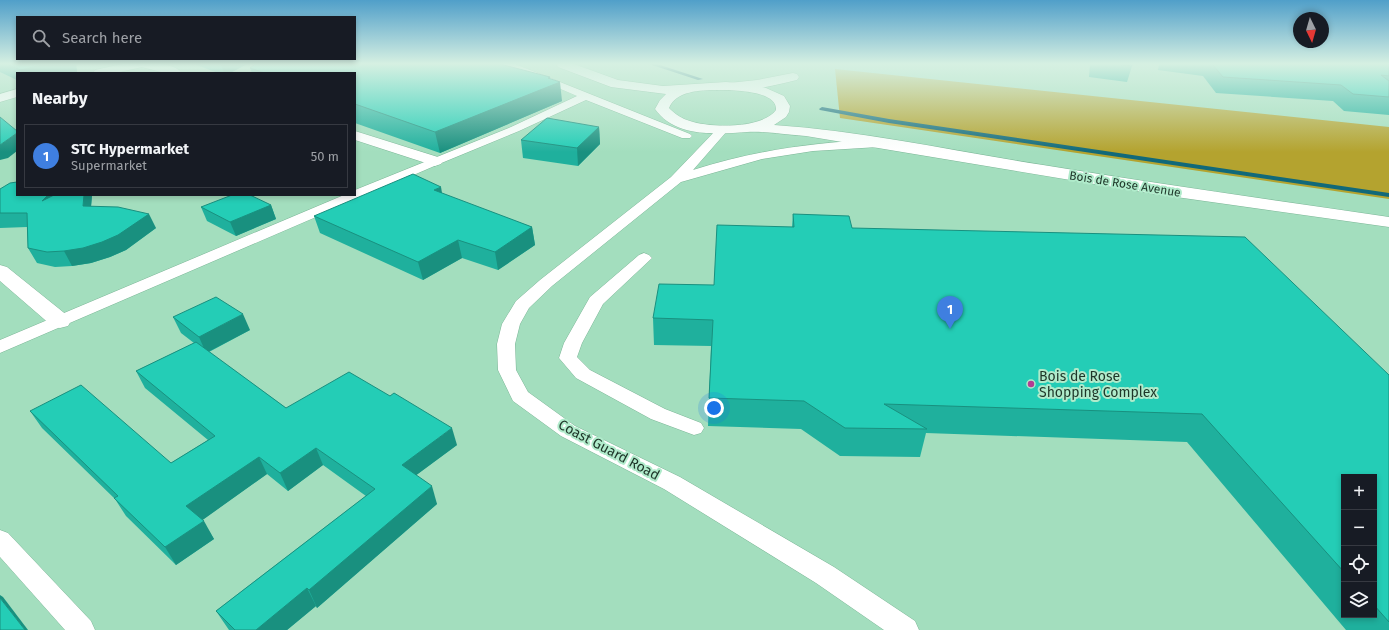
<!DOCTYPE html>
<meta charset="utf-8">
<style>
:root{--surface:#171b24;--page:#242831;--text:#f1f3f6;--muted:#9ea1a6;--line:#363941;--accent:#b43d93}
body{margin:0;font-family:"Fira Sans",sans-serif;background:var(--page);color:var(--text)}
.controls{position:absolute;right:12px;bottom:12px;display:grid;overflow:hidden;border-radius:0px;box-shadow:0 2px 6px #0003}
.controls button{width:36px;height:36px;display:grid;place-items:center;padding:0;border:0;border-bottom:1px solid var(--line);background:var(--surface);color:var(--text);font:20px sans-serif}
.compass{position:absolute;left:1293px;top:12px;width:36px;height:36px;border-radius:50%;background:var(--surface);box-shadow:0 2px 6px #0003;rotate:175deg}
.you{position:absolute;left:714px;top:408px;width:14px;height:14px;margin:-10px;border:3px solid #fff;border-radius:50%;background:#1a73e8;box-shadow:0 0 0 6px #1a73e833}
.badge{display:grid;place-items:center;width:26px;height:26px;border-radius:50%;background:var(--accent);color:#fff;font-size:13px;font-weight:700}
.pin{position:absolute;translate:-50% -33px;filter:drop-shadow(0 1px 2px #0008)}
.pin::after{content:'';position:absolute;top:21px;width:14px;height:12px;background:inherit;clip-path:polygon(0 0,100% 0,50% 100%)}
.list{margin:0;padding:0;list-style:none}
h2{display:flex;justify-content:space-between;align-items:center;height:52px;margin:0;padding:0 16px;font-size:17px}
h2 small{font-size:13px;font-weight:400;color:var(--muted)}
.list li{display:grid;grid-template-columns:26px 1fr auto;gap:12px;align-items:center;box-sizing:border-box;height:64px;margin:0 8px 8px;padding:0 8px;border:1px solid var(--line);border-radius:0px}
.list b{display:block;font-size:15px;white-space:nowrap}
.list p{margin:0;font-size:13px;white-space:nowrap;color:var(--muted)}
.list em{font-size:13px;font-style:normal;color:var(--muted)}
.icon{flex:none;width:22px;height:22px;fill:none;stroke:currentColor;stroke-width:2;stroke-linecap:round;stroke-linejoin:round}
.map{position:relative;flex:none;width:1389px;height:630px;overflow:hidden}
.search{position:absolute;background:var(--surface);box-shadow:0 2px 6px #0003;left:16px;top:16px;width:340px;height:44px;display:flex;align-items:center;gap:10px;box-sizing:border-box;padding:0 14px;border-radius:0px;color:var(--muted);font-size:15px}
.panel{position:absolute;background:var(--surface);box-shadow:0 2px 6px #0003;left:16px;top:72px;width:340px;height:124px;border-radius:0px}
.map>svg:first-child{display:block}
.forest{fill:#b4a32f}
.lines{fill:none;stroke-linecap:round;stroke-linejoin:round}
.stream{fill:#116979;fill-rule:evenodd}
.service-casing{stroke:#7bb596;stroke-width:1}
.minor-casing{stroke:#7bb596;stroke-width:1}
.tertiary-casing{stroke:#7bb596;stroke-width:1}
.primary-casing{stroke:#7bb596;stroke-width:1}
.service{fill:#fff;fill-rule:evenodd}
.minor{fill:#fff;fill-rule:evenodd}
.tertiary{fill:#fff;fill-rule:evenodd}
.primary{fill:#fff;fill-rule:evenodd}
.wall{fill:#1fb09d;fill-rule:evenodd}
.shaded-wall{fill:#19907f}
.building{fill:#24cdb6;stroke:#19907f}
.poi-dot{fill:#b43d93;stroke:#b0ebcb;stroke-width:1.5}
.labels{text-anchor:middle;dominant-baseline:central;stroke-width:4;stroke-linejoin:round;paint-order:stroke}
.far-street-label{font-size:12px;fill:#1e3629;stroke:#b0ebcb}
.poi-label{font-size:14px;fill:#1e3629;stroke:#b0ebcb;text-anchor:start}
.street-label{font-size:14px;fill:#1e3629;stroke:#b0ebcb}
</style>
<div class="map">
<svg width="1389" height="630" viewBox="0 0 1389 630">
<rect width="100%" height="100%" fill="#a3debe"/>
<path class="forest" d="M835,69L1389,127V199L840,118Z"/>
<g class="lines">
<g class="stream">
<path d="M649,64H657L703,79L698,80Z"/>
<path d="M822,107L889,119L1389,193V197L889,123L820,110L819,109Z"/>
</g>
<g class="service-casing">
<g id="service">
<path d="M502,64H515L690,134L692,136L690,138H682L586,100L519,131L439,164L0,353V340L344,195H355V190L511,127L577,96Z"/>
<path d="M722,127L726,128L728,130L693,170C756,150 812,143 878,139L882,141L884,143L882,145L878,147L813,151L762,159L681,182L552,286L529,308L520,324L515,344L516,370L528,392L575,426L680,477L834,567L915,621L919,630H884L816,583L664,489L561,436L513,401L498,370L497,344L502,324L516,301L540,280L671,177L718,128Z"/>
<path d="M644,253L649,255L652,258L603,304L582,343L577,357L590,370L665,409L701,423L704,428L701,433L694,435L651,419L576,378L559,358L564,343L590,297L639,255Z"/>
<path d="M0,530L8,533L91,621L95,630H65L0,557Z"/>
</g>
</g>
<g class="minor-casing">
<g id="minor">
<path d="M122,64C136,64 173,60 182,73H165L142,67L115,73H93L95,70Z"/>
<path d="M17,89V97L0,102V94Z"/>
<path d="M355,131L441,158L443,161L441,164L435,166L355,140Z"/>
<path d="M0,265L7,267L68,316L71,321L68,326L60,328L52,326L0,281Z"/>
</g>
</g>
<g class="tertiary-casing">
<path id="tertiary" d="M793,73L797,74L799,77L797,80C779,84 747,93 729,89L728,86L729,83L757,80Z"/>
</g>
<g class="primary-casing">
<path id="primary" d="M556,64H574L618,80L663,86L726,82L750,84L766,88L784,96L790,106L789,112L786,117L774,125C864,131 953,151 1043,165C1158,184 1273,200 1389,217V227L1155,194L806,136C787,135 766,131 747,132C717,134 675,138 655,109L660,100L666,94L611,87L558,67ZM717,90C730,90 778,90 776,110C762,129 710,128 690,121C682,119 675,114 669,108C676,91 700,90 717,90Z"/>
</g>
<use href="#service" class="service"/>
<use href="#minor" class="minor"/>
<use href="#tertiary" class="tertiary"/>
<use href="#primary" class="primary"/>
</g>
<g class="wall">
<path d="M0,64H76L77,73H17V80L0,72Z"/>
<path d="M194,64H247L230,73H218Z"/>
<path d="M1090,64H1132V66L1127,82L1089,77Z"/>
<path d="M1159,64H1389V115L1344,111L1333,101L1216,93L1203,76L1158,70Z"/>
<path d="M250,68L550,77V79L562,101L440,153L355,123V73H252Z"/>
<path d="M599,127L600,144L578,166L523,158L521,140Z"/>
<path d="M0,189L17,195H92L91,206L156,228L126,250L110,257L91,263L72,266L55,267L37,263L28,248L27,227L0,228Z"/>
<path d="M442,194L532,227L535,245L498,270L462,258L423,280L320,233L314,216Z"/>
<path d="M271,205L276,219L236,236L207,221L201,207Z"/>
<path d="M793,214L852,228L1389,375V630H1346L1187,442L926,433L920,457L840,456L801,429L708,426L709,398L711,346L654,345L653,318L714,285L792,227ZM1344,477H1374V615H1344Z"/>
<path d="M173,317L250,330L209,352L286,408L457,445L416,475L437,504L317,608L316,606L287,630H229L216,611L366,496L323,465L288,491L267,474L202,520L214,539L176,565L126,516L115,499L42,428L30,411L171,463L208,440L145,388L136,371L194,343L181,333Z"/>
</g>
<g class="shaded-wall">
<path d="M46,64H76L77,73H22L20,70Z"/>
<path d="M221,64H247L230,73H224Z"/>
<path d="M550,77L551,85L560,82L562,101L440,153L435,132Z"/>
<path d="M599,127L600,144L578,166L577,148Z"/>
<path d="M17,133V151L8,158L0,160V145Z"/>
<path d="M441,187L444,204L434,190Z"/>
<path d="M48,195H69L42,201Z"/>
<path d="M84,195H92L90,220L83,206Z"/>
<path d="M271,205L276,219L236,236L230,222Z"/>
<path d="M149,214L156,228L126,250L110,257L91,263L72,266L64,251Z"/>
<path d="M532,227L535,245L498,270L495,252Z"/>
<path d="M458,240L462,258L423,280L418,262Z"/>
<path d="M243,314L250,330L206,353L199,337Z"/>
<path d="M452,428L457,445L407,482L402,465Z"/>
<path d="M316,448L323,465L288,491L280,473Z"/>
<path d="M259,457L267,474L197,524L186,506Z"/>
<path d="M432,486L437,504L317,608L309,590Z"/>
<path d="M204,521L214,539L176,565L165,547Z"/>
<path d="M307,588L316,606L287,630H256Z"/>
<path d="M0,595L3,597L28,630H25L0,598Z"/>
</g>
<g class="building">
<path d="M7,64H46L20,70Z"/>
<path d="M255,64H500L550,77L548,78L560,82L435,132L355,104V73H265L250,68Z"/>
<path d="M1115,64H1132V66Z"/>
<path d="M1212,64H1389V76L1381,75L1389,81V97L1353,94L1341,85L1223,77Z"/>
<path d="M0,117L17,131V133L0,145Z"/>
<path d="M547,118L599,127L577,148L521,140Z"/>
<path d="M413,174L441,187L434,190L532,227L495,252L458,240L418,262L314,216Z"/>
<path d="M17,182V195H48L42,201L54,195H84L83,206L118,207L149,214L118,235L102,242L83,248L64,251L47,252L28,248L27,213H0V189L10,183Z"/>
<path d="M232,195H250L271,205L230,222L201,207Z"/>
<path d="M793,214L849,216L852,228L1245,237L1389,375V622L1374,605V477H1344V572L1202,414L884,404L927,429L845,428L804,401L709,398L713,320L653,318L659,284L714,285L717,225L794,227Z"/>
<path d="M216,297L243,314L199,337L173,317Z"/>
<path d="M196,342L286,408L349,372L390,396L394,393L452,428L402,465L432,486L309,590L307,588L256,630H235L216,611L375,489L316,448L280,473L259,457L186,506L204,521L165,547L114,498L118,496L30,411L81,385L171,463L215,436L136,371Z"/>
<path d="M0,598L25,630H0Z"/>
</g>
<linearGradient id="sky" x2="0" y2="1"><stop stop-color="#509fc9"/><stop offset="0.42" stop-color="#d6f0e2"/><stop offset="1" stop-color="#d6f0e2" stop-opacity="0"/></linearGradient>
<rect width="1389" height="152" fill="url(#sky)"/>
<circle class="poi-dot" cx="1031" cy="384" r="4"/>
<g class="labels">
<g class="far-street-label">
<text transform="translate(1125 184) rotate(9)">Bois de Rose Avenue</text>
</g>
<g class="poi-label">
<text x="1039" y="376">Bois de Rose<tspan x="1039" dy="16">Shopping Complex</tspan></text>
</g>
<g class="street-label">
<text transform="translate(609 450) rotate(28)">Coast Guard Road</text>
</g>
</g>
</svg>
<div class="controls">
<button>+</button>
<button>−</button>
<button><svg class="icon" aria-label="locate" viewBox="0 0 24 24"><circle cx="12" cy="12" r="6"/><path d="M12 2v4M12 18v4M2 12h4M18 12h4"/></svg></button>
<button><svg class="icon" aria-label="layers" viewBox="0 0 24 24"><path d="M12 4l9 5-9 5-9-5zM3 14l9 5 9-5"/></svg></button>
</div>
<svg class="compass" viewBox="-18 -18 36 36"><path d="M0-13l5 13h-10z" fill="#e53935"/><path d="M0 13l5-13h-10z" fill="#9ea1a6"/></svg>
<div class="you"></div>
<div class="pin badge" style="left:950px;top:329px;background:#3f7fe0">1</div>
<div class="search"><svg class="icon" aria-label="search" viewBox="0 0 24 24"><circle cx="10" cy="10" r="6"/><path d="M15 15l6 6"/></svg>Search here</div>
<section class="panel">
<h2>Nearby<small></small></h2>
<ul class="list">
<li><span class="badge" style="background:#3f7fe0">1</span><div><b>STC Hypermarket</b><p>Supermarket</p></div><em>50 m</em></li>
</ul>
</section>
</div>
